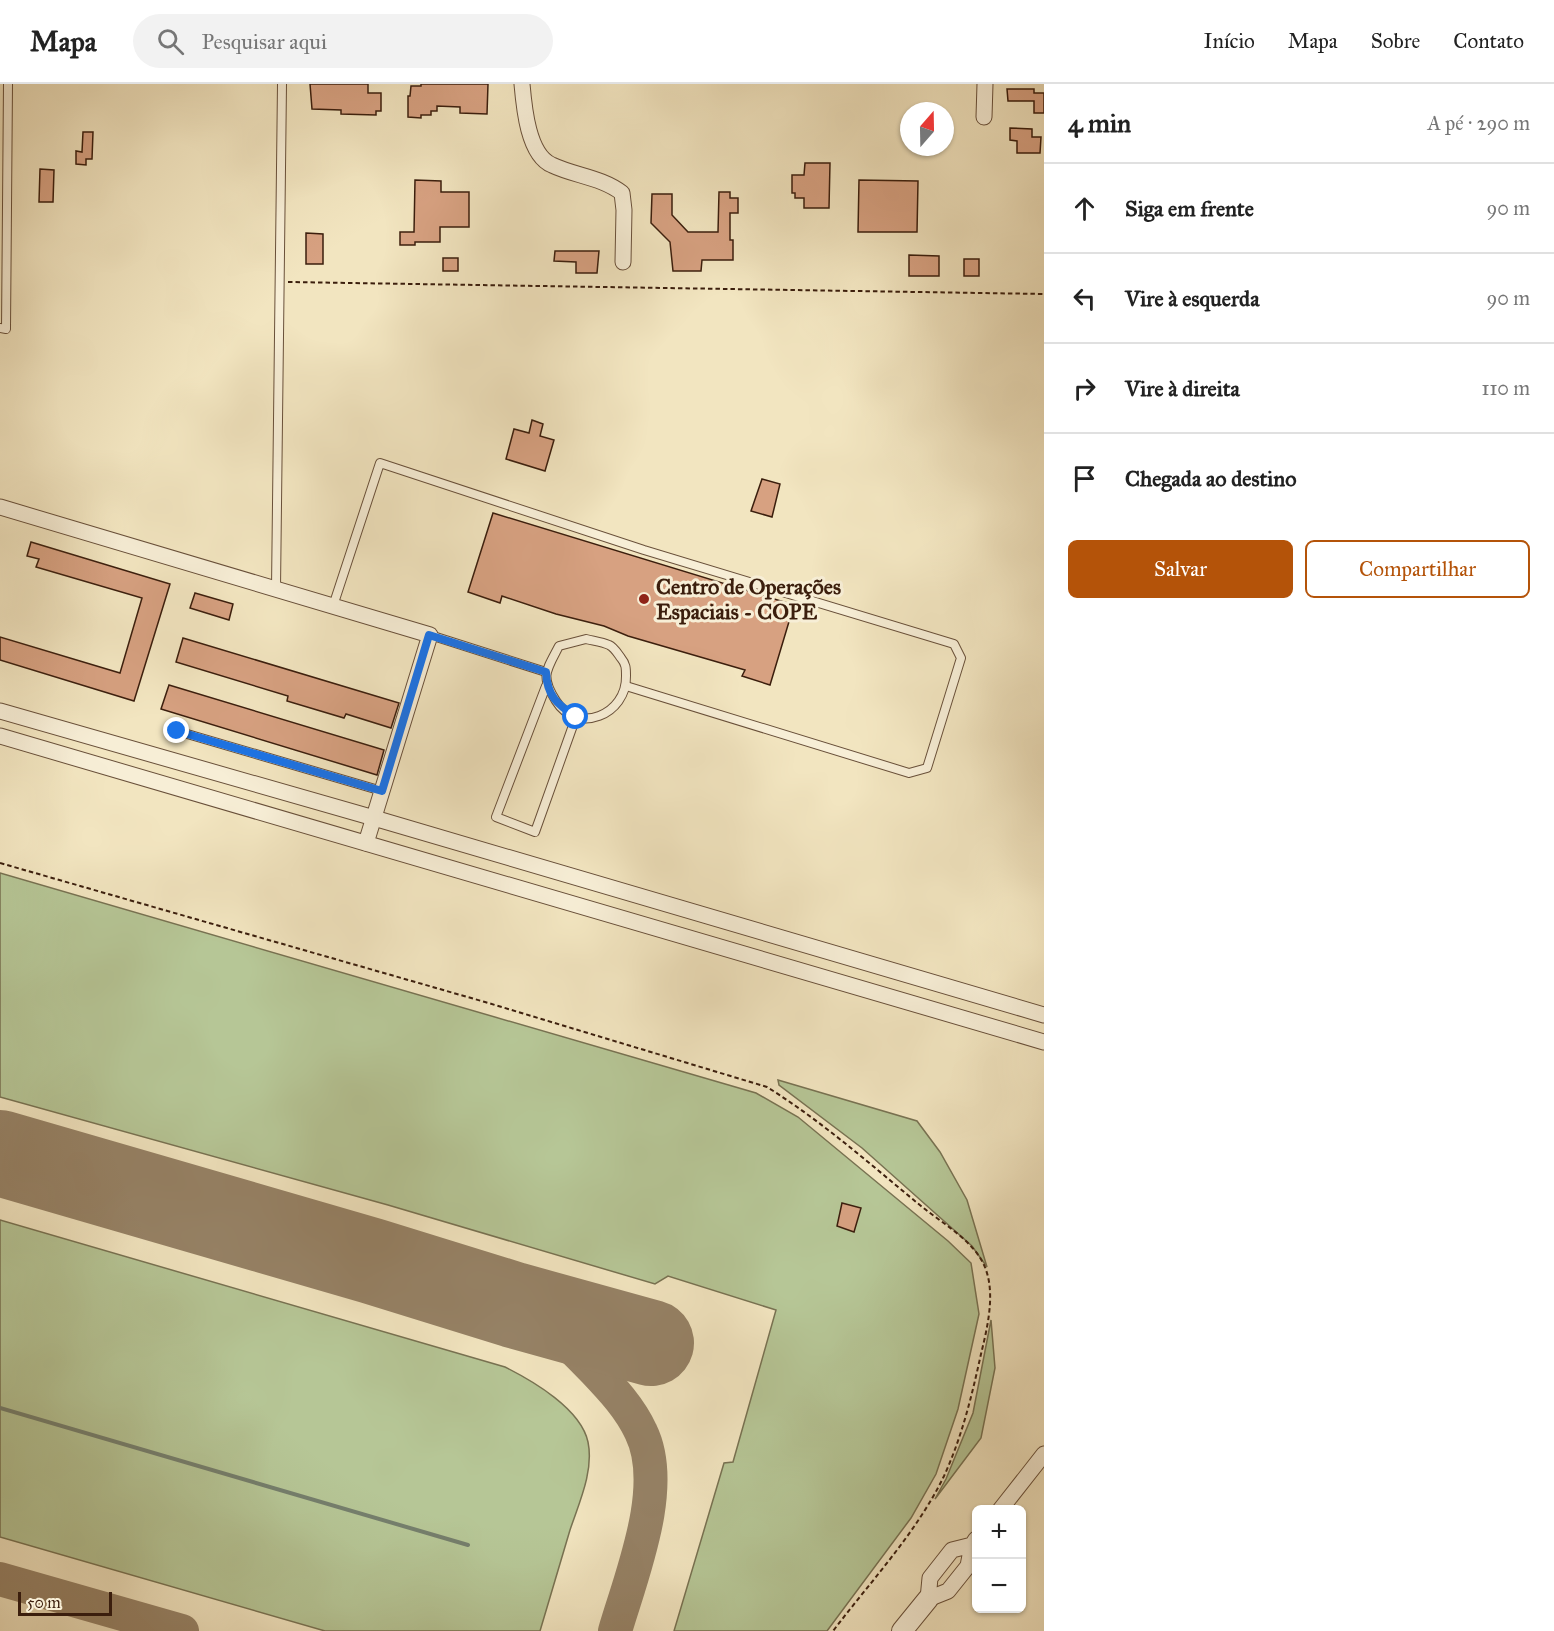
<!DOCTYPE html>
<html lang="pt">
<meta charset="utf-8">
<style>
:root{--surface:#fff;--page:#f2f2f2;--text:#222;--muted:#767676;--line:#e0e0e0;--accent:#b45309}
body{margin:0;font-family:"IM FELL Great Primer",serif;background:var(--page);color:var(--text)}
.controls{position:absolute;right:18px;bottom:18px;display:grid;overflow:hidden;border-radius:9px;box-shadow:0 2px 4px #0004}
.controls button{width:54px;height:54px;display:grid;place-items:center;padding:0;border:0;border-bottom:2px solid var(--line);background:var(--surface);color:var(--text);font:30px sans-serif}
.compass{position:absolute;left:900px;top:18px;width:54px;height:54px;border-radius:50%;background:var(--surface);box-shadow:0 2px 4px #0004;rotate:20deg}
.scale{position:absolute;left:18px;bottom:15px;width:94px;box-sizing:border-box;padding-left:6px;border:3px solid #3b1e0d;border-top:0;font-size:16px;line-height:21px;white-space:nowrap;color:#3b1e0d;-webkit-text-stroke:4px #f7eed6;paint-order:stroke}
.stop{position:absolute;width:18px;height:18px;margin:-14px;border:4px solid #1a73e8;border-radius:50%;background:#fff}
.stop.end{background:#1a73e8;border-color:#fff;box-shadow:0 2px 6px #0008}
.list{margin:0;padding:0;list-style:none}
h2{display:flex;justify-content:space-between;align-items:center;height:78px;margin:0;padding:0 24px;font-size:26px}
h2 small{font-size:20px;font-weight:400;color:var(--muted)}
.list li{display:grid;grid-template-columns:39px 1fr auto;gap:18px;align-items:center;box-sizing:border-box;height:90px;padding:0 24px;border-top:2px solid var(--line)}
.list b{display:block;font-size:22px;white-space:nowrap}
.list em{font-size:20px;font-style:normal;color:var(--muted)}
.actions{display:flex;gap:12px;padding:18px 24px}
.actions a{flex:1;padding:14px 0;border:2px solid var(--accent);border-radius:9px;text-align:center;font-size:21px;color:var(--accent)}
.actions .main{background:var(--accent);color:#fff}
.icon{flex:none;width:33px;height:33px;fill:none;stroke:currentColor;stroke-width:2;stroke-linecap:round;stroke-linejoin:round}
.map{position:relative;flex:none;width:1044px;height:1547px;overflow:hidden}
header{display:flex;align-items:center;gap:36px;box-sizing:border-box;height:84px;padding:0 30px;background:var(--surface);border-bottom:2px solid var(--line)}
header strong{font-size:28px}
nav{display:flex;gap:33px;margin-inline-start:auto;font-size:21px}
.search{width:420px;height:54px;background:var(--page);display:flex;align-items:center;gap:15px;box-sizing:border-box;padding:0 21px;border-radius:33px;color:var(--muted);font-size:22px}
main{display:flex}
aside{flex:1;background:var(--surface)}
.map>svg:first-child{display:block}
.green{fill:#b6c696;stroke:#787252;stroke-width:1.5}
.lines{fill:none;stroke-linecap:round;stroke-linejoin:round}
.stream{stroke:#757f6d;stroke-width:4}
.taxiway{stroke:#968266;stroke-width:34}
.runway{stroke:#968266;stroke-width:86}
.building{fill:#d7a181;stroke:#3b1e0d;stroke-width:1.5}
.service-casing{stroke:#69503a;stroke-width:10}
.minor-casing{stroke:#69503a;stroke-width:17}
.tertiary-casing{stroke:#69503a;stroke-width:22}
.path{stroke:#3b1e0d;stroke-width:2;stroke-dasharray:4.5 3;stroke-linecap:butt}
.service{stroke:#f7eed6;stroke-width:8}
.minor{stroke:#f7eed6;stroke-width:15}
.tertiary{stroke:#f7eed6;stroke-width:20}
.route{stroke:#1a73e8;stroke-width:8}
.poi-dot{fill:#8f2418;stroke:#f7eed6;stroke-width:2}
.labels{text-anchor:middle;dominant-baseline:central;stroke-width:6;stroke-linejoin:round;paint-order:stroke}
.poi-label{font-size:22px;font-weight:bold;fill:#3b1e0d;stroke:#f7eed6;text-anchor:start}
</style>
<header>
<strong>Mapa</strong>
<div class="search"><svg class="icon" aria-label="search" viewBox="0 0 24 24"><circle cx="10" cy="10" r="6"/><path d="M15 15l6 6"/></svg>Pesquisar aqui</div>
<nav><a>Início</a><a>Mapa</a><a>Sobre</a><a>Contato</a></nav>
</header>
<main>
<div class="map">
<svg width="1044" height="1547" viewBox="0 0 1044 1547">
<rect width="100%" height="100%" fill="#f2e5c0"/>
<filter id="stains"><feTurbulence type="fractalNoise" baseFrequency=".00333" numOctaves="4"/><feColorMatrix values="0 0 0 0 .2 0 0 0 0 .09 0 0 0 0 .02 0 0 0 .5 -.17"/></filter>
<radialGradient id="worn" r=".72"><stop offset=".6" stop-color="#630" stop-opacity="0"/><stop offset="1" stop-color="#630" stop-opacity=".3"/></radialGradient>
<g class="green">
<path d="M0,789L756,1009L798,1033L948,1157L971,1179L979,1230L958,1325L936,1390L911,1434L827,1547H674L724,1379L733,1378L776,1226L668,1192L655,1200L388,1121L0,1013Z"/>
<path d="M778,996L917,1037L940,1068L967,1116L987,1183L972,1162L862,1064L779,1001Z"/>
<path d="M0,1136L505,1283C533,1297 581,1325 588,1358C594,1387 579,1419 570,1446C560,1480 550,1513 540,1547H325L0,1453Z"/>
<path d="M991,1236L995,1284L981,1354L935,1415L946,1395L973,1329Z"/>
</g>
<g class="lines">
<path class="stream" d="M0,1324L468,1461"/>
<g class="taxiway">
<path d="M514,1221C547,1237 569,1260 594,1286C612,1305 630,1324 641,1348C668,1403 631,1492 615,1547"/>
<path d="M0,1495L182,1547"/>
</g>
<path class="runway" d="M0,1069L372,1177L514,1221L651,1259"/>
</g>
<g class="building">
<path d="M310,0H368V9H381V27H376V31L341,30V26L312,25Z"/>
<path d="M421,0H488L487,30L460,29V23L437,22V27H431V31H421V34L408,33V12H410L411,2H421Z"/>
<path d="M1007,5H1034V9H1044V29H1034V17H1008Z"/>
<path d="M1010,44L1032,45V53H1041L1040,69H1017V57L1010,56Z"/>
<path d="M83,48H93L92,75H86V81L76,80V67L82,68Z"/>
<path d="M805,79H830L829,124H804V114H795V109H792V91H804Z"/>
<path d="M40,85L54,86L53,118H39Z"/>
<path d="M415,96L441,97V108H469V143H440V158H415V161H400V148H414Z"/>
<path d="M859,96L918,97L917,148H858Z"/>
<path d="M719,108H730V114H738V129H730V156H733V176H702L701,187H673L670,158L651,139L652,110H672V131L688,148H718Z"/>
<path d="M306,149L323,150V180H306Z"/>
<path d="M555,167H599L597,189H576V178L554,177Z"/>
<path d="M909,171L939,172V192H909Z"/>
<rect x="443" y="174" width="15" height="13"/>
<rect x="964" y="175" width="15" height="17"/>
<path d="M532,336L543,340L540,352L554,356L545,387L506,375L514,345L529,349Z"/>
<path d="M762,395L780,400L772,433L751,427Z"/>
<path d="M493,429L794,521L770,601L742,592L745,586L628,552L604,542L556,530L502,512L500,519L468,508Z"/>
<path d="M31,458L170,500L134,617L0,576V553L120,589L142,514L36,483L39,475L27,472Z"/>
<path d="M195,509L233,520L229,536L190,524Z"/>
<path d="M183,554L399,619L391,644L346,630L344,634L287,617L288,612L176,578Z"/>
<path d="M169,601L384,666L377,691L161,625Z"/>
<path d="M842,1119L861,1124L854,1148L837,1142Z"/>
</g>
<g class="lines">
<g class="service-casing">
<g id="service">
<path d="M0,244L6,245L8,0"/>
<path d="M276,504L282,0"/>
<path d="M333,522L380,379L644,466L954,560L961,574L927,684L909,689L626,602"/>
<path d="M430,551L546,588"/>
<path d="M586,555C594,557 602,558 609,561C614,563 618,570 621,574C626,580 626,584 626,592C627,631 577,651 556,617C540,592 546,587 559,562Z"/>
<path d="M546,602L496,733L535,748L576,633"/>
<path d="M177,647L382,707"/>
</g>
</g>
<g class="minor-casing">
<g id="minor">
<path d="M522,0C524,23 528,71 552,81C575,92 601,93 622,109L624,126L623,178"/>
<path d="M984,33L985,0"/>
<path d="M0,423L430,551L366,759"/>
<path d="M0,627L374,734L1044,931"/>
<path d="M0,652L1044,958"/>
<path d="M1000,1426L1044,1370"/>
<path d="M972,1461L952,1466L930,1494L928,1515L948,1507L968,1482L972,1461L976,1455"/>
</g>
</g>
<g class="tertiary-casing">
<path id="tertiary" d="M902,1547L928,1515"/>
</g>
<g class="path">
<path d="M288,198L1044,210"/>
<path d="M0,779L485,918L767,1003C823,1038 871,1081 921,1122C942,1139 969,1154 982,1177C997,1204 988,1241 981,1270C972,1311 962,1353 944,1392C917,1448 871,1497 833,1547"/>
</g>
<use href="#service" class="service"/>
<use href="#minor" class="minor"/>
<use href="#tertiary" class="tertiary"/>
</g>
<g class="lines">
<path class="route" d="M177,647L382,707L429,551L546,588C547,612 557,620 576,633"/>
</g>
<circle class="poi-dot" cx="644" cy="515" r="6"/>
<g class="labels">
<g class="poi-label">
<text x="656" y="502">Centro de Operações<tspan x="656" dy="25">Espaciais - COPE</tspan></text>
</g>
</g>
<rect width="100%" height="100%" filter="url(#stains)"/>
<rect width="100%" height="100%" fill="url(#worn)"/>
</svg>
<div class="controls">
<button>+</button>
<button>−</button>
</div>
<svg class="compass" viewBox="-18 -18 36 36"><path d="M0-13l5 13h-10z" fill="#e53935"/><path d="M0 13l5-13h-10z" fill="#767676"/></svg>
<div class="scale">50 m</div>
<div class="stop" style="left:576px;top:633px"></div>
<div class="stop end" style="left:177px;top:647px"></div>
</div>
<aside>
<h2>4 min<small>A pé · 290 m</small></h2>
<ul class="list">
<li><svg class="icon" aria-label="ahead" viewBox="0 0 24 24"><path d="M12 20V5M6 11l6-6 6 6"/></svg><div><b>Siga em frente</b></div><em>90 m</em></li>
<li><svg class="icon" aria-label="left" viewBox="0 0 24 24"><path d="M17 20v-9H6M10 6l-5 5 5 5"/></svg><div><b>Vire à esquerda</b></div><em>90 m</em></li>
<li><svg class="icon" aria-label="right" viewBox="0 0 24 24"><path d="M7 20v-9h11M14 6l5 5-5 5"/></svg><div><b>Vire à direita</b></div><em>110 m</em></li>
<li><svg class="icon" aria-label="arrive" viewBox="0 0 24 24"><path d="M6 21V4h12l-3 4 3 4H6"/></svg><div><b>Chegada ao destino</b></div></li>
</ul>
<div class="actions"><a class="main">Salvar</a><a>Compartilhar</a></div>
</aside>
</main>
